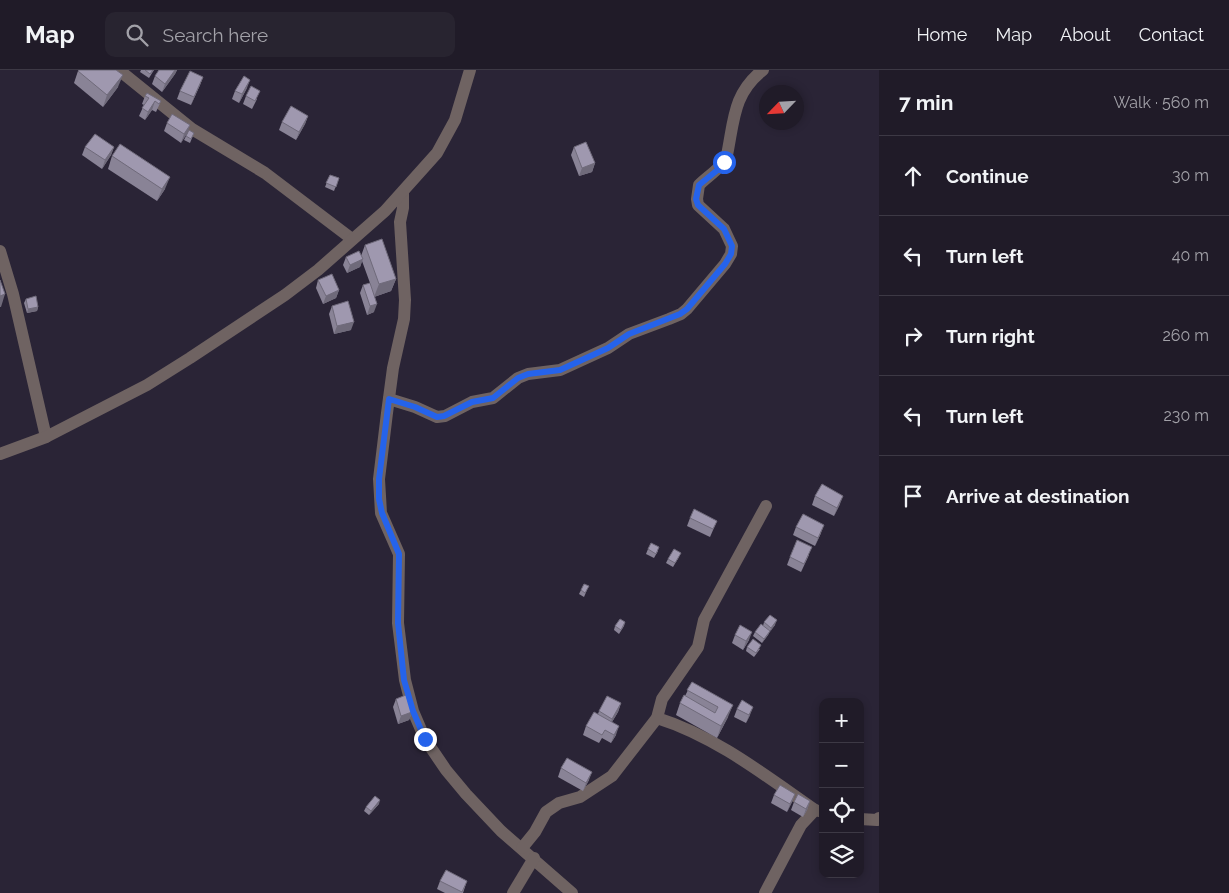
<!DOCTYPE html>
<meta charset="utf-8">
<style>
:root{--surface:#201b28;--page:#282430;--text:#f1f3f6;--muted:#a2a1a8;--line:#3d3945}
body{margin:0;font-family:Raleway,sans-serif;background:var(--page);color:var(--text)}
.controls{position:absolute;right:15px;bottom:15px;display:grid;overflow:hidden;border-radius:10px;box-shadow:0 2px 8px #0003}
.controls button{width:45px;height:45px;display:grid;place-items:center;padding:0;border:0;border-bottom:1px solid var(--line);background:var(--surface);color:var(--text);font:25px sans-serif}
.compass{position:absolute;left:759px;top:15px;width:45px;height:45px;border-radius:50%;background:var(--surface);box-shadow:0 2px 8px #0003;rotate:245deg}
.stop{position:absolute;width:15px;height:15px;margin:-11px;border:4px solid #2563eb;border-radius:50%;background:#fff}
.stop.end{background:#2563eb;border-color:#fff;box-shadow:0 1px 5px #0008}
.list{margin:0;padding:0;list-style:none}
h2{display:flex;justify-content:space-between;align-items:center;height:65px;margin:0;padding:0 20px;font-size:21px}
h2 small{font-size:16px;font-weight:400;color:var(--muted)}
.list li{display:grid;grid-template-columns:32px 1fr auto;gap:15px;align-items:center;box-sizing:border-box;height:80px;padding:0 20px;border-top:1px solid var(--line)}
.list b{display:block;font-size:19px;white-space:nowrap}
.list em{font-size:16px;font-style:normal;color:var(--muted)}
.icon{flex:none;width:28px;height:28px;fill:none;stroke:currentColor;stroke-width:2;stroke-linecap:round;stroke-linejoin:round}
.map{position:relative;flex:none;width:879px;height:823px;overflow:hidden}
header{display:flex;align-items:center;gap:30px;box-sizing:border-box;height:70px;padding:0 25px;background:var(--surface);border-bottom:1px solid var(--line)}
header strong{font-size:24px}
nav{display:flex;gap:28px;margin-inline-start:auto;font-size:18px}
.search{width:350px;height:45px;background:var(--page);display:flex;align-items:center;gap:12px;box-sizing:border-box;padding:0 18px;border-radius:10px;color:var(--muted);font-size:19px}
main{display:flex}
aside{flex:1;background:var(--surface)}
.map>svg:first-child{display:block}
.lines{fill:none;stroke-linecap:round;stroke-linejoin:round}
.minor{stroke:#6f6362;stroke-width:12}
.wall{fill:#898396}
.shaded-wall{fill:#6f6a7a}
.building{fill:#9f98af;stroke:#6f6a7a}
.route{stroke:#2563eb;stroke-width:6}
</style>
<header>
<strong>Map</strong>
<div class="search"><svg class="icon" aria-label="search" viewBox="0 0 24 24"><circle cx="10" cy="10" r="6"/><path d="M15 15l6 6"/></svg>Search here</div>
<nav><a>Home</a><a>Map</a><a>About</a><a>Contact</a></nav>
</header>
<main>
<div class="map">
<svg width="879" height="823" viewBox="0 0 879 823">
<rect width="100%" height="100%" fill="#2a2436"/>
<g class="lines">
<g class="minor">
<path d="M119,0L192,59L265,103L352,169"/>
<path d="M403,122V138L400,152L405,230L404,249L393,298L387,343L379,409L381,443L399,484L398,553L405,610L413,641L425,669L446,700L466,724L501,761L572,823"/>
<path d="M0,181L13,224L46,367"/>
<path d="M389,329L415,337L437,347L445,346L472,332L493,328L518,308L528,304L560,300L608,278L629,264L669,249L681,244L687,239L725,194L731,184L732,176L724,159L698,135L697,129L699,115C709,105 721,99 727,85C734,51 733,23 763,0"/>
<path d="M0,384L46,367L147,315L190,288L285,225L318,200L385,141L437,83L455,50L470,0"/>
<path d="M657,648C715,666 766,706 815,740L823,742"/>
<path d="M860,749L877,750L879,748"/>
<path d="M522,778L535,762L546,742L559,733L580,727L612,706L657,648L662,629L698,577L704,550L766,436"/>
<path d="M513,823L534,788"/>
<path d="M765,823L801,755L815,740"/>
</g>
</g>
<g class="wall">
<path d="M141,0H154L149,8L140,2Z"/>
<path d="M159,0H177L175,4L162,22L152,14L155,6Z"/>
<path d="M78,1L118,17L103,37L74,13Z"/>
<path d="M203,7L200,15L191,35L177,29L180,21Z"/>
<path d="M247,18L239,33L232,29L235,21Z"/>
<path d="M145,26L161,31L156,42L152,40L145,50L139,46L144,35L142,34Z"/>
<path d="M246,26L257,29L252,39L243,34Z"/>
<path d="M308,46L305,54L296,70L279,60L282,52Z"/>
<path d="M167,53L190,55L181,73L164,61Z"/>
<path d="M194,63L190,73L184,70L186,66Z"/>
<path d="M85,77H114L111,85L102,99L82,85Z"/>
<path d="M574,77L595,93L592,102L579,106L571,85Z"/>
<path d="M112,86L165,119L157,131L108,99Z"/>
<path d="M330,105L339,108L334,121L325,117Z"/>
<path d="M365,175L396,209L391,221L374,227V242L367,245L360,223L363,215L370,213L362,191L360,197L347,203L343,195L346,187L361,186Z"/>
<path d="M318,210L339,220L336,228L323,234L316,218Z"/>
<path d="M26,229L38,237L37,241L27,243L24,233Z"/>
<path d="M332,236L351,260L334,264L329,244Z"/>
<path d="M815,426L840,434L834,446L812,435Z"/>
<path d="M690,448L717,451L710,467L687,456Z"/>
<path d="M796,457L821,463L815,476L793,465Z"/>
<path d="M648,479L658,481L654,488L646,484Z"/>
<path d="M809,485L801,502L787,495L790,487Z"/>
<path d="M679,487L673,497L666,493L668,489Z"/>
<path d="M581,520H587L584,527L579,524Z"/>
<path d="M625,552L624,556L619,564L614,560L615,556Z"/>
<path d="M764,552L775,555L770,561L768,565L762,573L753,566L755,562L763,556Z"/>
<path d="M735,565L749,570L743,580L732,573Z"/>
<path d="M747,577L760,579L754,587L746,581Z"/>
<path d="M692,612L728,647L717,668L676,645L680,633L685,626Z"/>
<path d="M396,629L412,642L409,650L398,654L393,637Z"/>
<path d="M621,633L618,642L612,652L616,665L611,673L602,668L599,673L583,665L586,656L598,644L599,641Z"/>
<path d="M737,639L750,645L746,653L734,647Z"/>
<path d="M561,698L589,710L583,721L558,707Z"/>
<path d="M795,724L792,732L787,742L771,733L774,725Z"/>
<path d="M810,731L807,740L803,747L791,740L794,732Z"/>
<path d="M379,734L369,745L364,741L366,737Z"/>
<path d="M440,811H467L463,823H445L437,819Z"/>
</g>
<g class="shaded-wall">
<path d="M175,0H177L175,4L162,22L165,14Z"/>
<path d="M123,5L118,17L103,37L107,25Z"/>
<path d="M203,7L200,15L191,35L194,27Z"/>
<path d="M250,10L247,18L239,33L242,24Z"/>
<path d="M155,31L152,40L145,50L148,42Z"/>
<path d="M308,46L305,54L296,70L299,62Z"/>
<path d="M190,55L187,64L181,73L184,64Z"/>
<path d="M114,77L111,85L102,99L105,90Z"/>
<path d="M595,93L592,102L579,106L582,98Z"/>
<path d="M170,107L165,119L157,131L162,119Z"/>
<path d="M363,189L360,197L347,203L350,195Z"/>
<path d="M396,209L391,221L374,227L379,214Z"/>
<path d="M339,220L336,228L323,234L326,226Z"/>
<path d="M5,224L1,237H0V226Z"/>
<path d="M377,234L374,242L367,245L370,236Z"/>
<path d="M38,237L37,241L27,243L28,239Z"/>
<path d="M354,252L351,260L334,264L337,256Z"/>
<path d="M843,426L840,434L834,446L837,438Z"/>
<path d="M824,455L821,463L815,476L818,468Z"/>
<path d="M777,550L775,555L770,562L771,558Z"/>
<path d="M770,561L768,565L762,573L764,569Z"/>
<path d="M752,562L749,570L743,580L746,571Z"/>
<path d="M621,633L618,642L609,657L612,649Z"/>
<path d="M733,635L728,647L717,668L721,656Z"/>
<path d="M753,637L750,645L746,653L749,645Z"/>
<path d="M412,642L409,650L398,654L401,646Z"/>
<path d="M619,656L616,665L611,673L614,665Z"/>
<path d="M592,702L589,710L583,721L586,713Z"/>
<path d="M795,724L792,732L787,742L790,734Z"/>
<path d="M380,730L379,734L369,745L371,741Z"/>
<path d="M810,731L807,740L803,747L806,739Z"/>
</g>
<g class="building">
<path d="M79,0H116L123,5L107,25L78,1Z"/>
<path d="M145,0H153L150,4Z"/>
<path d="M159,0H175L165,14L155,6Z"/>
<path d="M190,1L203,7L194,27L180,21Z"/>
<path d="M244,6L250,10L242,24L235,21Z"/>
<path d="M251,16L260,21L255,31L246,26Z"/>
<path d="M147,23L161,31L159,34L155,31L148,42L142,38L149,28L145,26Z"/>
<path d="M291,36L308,46L299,62L282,52Z"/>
<path d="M172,44L190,55L184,64L167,53Z"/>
<path d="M189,60L194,63L191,69L186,66Z"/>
<path d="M95,64L114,77L105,90L85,77Z"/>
<path d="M586,72L595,93L582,98L574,77Z"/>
<path d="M120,74L170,107L162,119L112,86Z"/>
<path d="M330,105L339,108L336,117L326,113Z"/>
<path d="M382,169L396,209L379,214L365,175Z"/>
<path d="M359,181L363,189L350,195L346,187Z"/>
<path d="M332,204L339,220L326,226L318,210Z"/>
<path d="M0,210L5,224L0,226Z"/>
<path d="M370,213L377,234L370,236L363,215Z"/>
<path d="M36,226L38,237L28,239L26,229Z"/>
<path d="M348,231L354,252L337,256L332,236Z"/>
<path d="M822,414L843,426L837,438L815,426Z"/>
<path d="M694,439L717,451L713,459L690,448Z"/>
<path d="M803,444L824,455L818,468L796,457Z"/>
<path d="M797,470L812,477L804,494L790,487Z"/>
<path d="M651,473L659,477L656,484L648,479Z"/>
<path d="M674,479L681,483L675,493L668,489Z"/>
<path d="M584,514L589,516L585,523L581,520Z"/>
<path d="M770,545L777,550L771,558L764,552Z"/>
<path d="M620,549L625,552L621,560L615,556Z"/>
<path d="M761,554L770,561L764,569L755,562Z"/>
<path d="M740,555L752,562L746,571L735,565Z"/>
<path d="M753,569L761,575L756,583L747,577Z"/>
<path d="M692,612L733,635L721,656L680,633L684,625L715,643L718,637L687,620Z"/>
<path d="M406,625L412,642L401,646L396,629Z"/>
<path d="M607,626L621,633L612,649L599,641Z"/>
<path d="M742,630L753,637L749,645L737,639Z"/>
<path d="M594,642L619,656L614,665L605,660L602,665L586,656Z"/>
<path d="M567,688L592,702L586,713L561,698Z"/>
<path d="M780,715L795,724L790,734L774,725Z"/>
<path d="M798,724L810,731L806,739L794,732Z"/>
<path d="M375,726L380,730L371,741L366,737Z"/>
<path d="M446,800L467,811L462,822L440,811Z"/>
</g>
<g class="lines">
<path class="route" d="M425,669L413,641L404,610L398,553L399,484L382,443L379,429V409L389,329L415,337L437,347L444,346L472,332L493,328L518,308L528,304L560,300L608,278L629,264L680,244L687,239L725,194L731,184L732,176L724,159L698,135L696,129L699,115L720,98L724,92"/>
</g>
</svg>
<div class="controls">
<button>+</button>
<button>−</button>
<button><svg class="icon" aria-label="locate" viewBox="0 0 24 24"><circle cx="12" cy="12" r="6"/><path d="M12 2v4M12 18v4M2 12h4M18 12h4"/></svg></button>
<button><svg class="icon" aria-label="layers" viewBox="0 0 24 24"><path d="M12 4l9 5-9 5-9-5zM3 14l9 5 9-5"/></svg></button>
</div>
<svg class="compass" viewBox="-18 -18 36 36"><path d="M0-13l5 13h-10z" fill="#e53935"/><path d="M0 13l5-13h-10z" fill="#a2a1a8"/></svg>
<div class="stop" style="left:724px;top:92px"></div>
<div class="stop end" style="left:425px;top:669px"></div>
</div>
<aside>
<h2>7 min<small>Walk · 560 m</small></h2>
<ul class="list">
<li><svg class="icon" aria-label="ahead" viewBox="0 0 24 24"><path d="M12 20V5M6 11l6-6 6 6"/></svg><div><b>Continue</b></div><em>30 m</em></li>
<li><svg class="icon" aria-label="left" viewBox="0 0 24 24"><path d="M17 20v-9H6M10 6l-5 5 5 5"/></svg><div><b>Turn left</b></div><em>40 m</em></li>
<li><svg class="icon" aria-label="right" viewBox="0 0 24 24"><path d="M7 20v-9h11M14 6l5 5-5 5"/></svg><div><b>Turn right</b></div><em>260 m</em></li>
<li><svg class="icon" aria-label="left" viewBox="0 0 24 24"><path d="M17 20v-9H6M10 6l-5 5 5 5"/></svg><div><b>Turn left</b></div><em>230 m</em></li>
<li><svg class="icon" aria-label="arrive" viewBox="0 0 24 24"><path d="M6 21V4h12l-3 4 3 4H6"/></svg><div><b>Arrive at destination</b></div></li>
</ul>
</aside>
</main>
